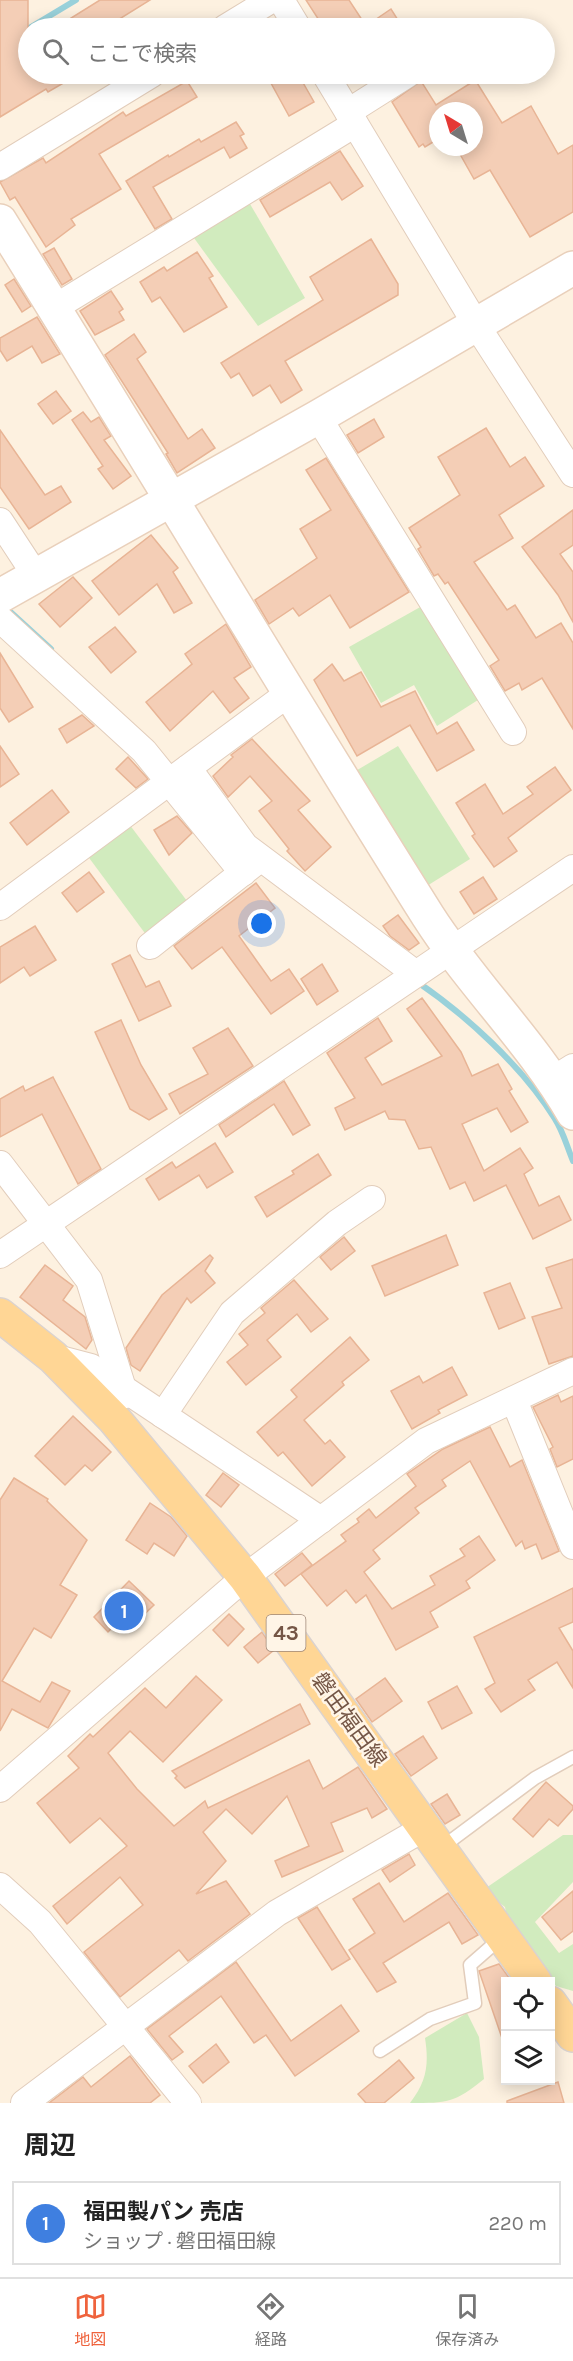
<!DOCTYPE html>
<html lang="ja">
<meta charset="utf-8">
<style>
:root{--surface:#fff;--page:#f6f6f6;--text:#222;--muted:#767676;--line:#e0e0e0;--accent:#ef633d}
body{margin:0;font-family:Karla,"Noto Sans JP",sans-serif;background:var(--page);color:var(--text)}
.controls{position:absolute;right:18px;bottom:18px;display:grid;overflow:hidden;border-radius:0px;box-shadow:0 3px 15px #0003}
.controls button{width:54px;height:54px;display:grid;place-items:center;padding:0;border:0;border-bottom:2px solid var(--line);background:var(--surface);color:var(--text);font:30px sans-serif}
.compass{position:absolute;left:429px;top:102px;width:54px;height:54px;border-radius:50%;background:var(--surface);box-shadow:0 3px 15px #0003;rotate:322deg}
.you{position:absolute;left:262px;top:924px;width:21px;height:21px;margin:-15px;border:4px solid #fff;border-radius:50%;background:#1a73e8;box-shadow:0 0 0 9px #1a73e833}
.badge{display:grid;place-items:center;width:39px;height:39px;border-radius:50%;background:var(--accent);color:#fff;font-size:20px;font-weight:700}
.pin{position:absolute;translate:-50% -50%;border:3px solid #fff;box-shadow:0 2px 6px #0006}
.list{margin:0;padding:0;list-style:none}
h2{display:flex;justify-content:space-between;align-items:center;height:78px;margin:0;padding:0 24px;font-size:26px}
h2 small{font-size:20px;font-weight:400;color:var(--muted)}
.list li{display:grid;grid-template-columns:39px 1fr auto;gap:18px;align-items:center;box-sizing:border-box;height:84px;margin:0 12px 12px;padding:0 12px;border:2px solid var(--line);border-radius:0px}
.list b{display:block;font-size:22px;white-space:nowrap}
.list p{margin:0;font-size:20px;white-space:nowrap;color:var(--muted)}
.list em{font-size:20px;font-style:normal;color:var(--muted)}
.icon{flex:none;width:33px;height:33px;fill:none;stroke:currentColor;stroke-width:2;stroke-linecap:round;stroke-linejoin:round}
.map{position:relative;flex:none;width:573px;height:2103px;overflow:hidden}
.search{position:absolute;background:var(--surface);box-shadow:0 3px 15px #0003;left:18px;right:18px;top:18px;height:66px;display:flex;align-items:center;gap:15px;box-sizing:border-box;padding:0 21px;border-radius:33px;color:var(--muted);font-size:22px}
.sheet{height:174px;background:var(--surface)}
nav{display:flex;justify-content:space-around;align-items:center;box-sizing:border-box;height:84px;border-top:2px solid var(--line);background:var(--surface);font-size:16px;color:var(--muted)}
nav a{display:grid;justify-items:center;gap:3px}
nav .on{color:var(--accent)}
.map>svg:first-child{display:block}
.green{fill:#d1ebbe}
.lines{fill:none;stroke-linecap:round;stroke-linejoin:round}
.stream{stroke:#99d1da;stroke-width:6}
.building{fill:#f4ceb6;stroke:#e8b495;stroke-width:1.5}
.lane-casing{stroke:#e2cdbb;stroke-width:15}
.street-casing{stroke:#e2cdbb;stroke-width:28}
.secondary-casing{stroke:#e9d0bb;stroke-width:36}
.primary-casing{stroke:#dbd3cf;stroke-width:36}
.lane{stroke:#fff;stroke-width:12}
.street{stroke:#fff;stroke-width:26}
.secondary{stroke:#fff;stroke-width:33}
.primary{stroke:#ffd695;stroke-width:33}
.labels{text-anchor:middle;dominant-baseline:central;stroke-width:5;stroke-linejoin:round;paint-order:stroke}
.shield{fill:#fff5e7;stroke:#9e8676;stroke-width:1.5}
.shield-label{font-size:21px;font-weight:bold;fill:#755646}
.street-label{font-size:22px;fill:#755646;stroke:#fff5e7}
</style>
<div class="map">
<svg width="573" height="2103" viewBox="0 0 573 2103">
<rect width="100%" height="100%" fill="#fdf1e0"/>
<g class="green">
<path d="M243,192L305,298L258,326L186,227Z"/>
<path d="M431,601L489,693L437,726L414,685L381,703L349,647Z"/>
<path d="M398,746L470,859L414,894L342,779Z"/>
<path d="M123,816L190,905L147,936L81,847Z"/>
<path d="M563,1835H573V1882L535,1922L559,1953L573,1944V1991L556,1986L529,1955L508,1924L505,1907L483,1890Z"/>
<path d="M467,2013L479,2037L484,2079C454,2103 448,2103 410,2103C427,2081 429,2064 425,2038Z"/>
</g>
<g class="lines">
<g class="stream">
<path d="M21,33L76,0"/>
<path d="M5,607L51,649"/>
<path d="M416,981C466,1015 523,1067 555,1119C563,1131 567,1147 573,1161"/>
</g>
</g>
<g class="building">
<path d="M0,0H28V74H79L48,92L46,89L0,117Z"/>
<path d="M100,0H150L105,28H55Z"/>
<path d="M306,0H349L366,26L391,9L403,28H324Z"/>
<path d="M266,74H298L314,102L289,116Z"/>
<path d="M474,78L502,123L531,106L558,154L573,145V212L530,237L490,170L474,179L456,147H474V111H438V139L425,147L423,144L419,147L392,102L421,81L436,105L474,81Z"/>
<path d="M187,81L197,97L99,154L121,189L71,219L75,225L46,247L15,197L10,200L0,182L43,158L46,163L123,112L126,116Z"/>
<path d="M236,122L244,134L240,136L247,148L230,158L224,147L153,187L172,219L155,229L126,181L168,155L169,157L199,139L201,142Z"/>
<path d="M340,151L363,186L342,200L330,182L270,217L260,200Z"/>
<path d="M371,239L398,284V295L285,361L302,390L281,403L270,385L253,396L239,373L231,378L221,363L323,300L310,277Z"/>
<path d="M54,248L72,279L62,285L43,254Z"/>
<path d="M197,252L213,276L209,278L227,307L184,332L160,297L152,302L140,282L164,267L167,271Z"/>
<path d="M14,279L31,306L22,312L5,285Z"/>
<path d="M111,291L123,309L119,312L124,320L95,335L80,311Z"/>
<path d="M37,317L60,354L42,363L32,346L7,361L0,350V338Z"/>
<path d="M134,334L146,352L137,359L188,439L202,429L215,448L177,473L166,454L168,453L105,355Z"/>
<path d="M56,391L71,411L53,424L38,404Z"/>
<path d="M83,412L91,422L99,417L111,436L104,440L131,476L113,489L98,469L103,466L72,420Z"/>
<path d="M374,419L384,437L358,453L347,435Z"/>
<path d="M486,428L510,467L525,457L544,486L499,515L513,538L474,562L507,610L515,605L536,638L561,623L573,643V729L542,678L522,690L519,683L505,691L490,666L499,660L448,582L445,584L438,574L434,576L418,549L421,547L409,528L460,495L438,457Z"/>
<path d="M0,430L45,495L61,486L71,502L29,529L0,487Z"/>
<path d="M326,458L409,592L350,628L330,595L299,616L293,608L269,624L255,600L317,558L300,529L331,510L306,470Z"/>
<path d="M573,510V545L560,554L573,572V622L558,595L522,547Z"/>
<path d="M151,535L178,568L173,572L192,603L174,613L157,584L119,615L92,581Z"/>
<path d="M73,577L92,598L60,627L39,604Z"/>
<path d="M226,624L251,667L234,678L249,698L230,713L213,691L170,731L146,702L192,664L185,654Z"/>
<path d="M115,627L136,652L111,673L89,647Z"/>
<path d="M0,653L33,707L9,722L0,708Z"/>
<path d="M332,664L344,681L361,672L381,707L415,691L437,734L457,722L474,750L437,771L410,725L357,756L314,680Z"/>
<path d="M82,715L94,726L67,743L59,729Z"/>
<path d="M252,739L310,801L298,810L331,847L305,871L287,851L289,849L259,811L272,801L250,776L228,797L213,776L233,757L231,755Z"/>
<path d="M0,746L19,774L0,787Z"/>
<path d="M128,757L148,779L136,788L116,769Z"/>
<path d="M555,767L571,790L508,838L517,851L494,867L472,836L475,834L456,803L485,784L503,814L533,794L527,787Z"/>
<path d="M52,790L69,812L27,845L10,823Z"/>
<path d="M177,816L192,833L169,855L154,830Z"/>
<path d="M89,872L104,892L77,912L62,893Z"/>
<path d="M483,877L497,899L474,914L460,892Z"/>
<path d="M256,883L275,908L239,936L271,981L289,969L304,991L271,1014L222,947L192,969L174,946Z"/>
<path d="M398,915L419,943L409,950L390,936L383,926Z"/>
<path d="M35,926L56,960L30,976L24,967L0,983V947Z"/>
<path d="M130,955L146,987L159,981L171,1006L139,1021L112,964Z"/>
<path d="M322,964L338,991L317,1005L301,979Z"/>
<path d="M422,998L461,1052L472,1076L498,1064L512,1089L509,1091L528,1122L511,1132L497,1108L462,1124L484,1171L520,1148L533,1168L524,1174L539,1206L559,1196L571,1220L533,1239L506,1185L474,1201L465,1182L450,1189L431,1147L419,1149L405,1120L389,1119L385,1111L345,1130L335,1108L355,1098L327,1053L378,1018L392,1041L365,1058L382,1085L442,1056L407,1009Z"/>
<path d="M121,1020L141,1065L167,1109L149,1120L130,1109L95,1032Z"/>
<path d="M228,1028L253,1066L180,1114L169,1094L208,1074L193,1048Z"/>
<path d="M53,1077L101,1169L78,1184L42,1114L0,1137V1099L23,1086L25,1091Z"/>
<path d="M284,1081L310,1125L293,1135L274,1104L226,1137L219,1125Z"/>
<path d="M215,1143L233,1172L207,1188L199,1175L159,1200L146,1179L172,1162L176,1168Z"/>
<path d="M318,1154L331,1175L267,1217L255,1197L294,1174L292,1171Z"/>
<path d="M446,1235L458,1265L385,1296L372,1266Z"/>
<path d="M344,1237L355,1251L331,1270L320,1257Z"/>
<path d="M210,1255L213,1258L205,1271L215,1283L191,1303L187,1298L140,1371L131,1365L126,1348L162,1295Z"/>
<path d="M573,1259V1356L549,1364L532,1317L562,1308L546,1268Z"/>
<path d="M45,1265L73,1286L63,1300L85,1317L92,1340L86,1349L20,1297Z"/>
<path d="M294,1280L328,1319L311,1332L297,1314L267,1340L281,1357L246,1385L227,1362L248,1345L239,1334L265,1313L261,1308Z"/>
<path d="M510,1283L525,1318L499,1329L484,1293Z"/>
<path d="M350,1337L369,1360L342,1382L344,1385L304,1420L325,1444L330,1440L345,1457L312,1486L283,1452L278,1456L257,1432L297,1397L291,1390Z"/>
<path d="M452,1367L467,1395L438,1410L440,1413L412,1429L391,1391L419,1376L423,1383Z"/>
<path d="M558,1395L561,1402L573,1396V1459L557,1467L550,1449L553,1447L533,1407Z"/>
<path d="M73,1416L111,1452L92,1471L85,1465L65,1485L35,1456Z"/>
<path d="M490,1427L510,1467L522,1460L559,1551L542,1559L536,1544L525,1549L522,1541L516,1546L470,1461L442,1480L446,1486L415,1508L419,1513L373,1550L380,1559L364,1572L392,1609L435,1585L430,1576L465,1556L460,1549L479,1536L495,1560L466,1581L470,1588L430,1612L438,1627L396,1650L366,1595L356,1603L346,1590L327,1606L301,1574L346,1541L341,1535L359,1522L357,1519L369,1509L376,1518L416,1486L407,1474L443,1449Z"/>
<path d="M223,1473L239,1485L221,1507L206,1495Z"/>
<path d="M14,1478L48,1499L47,1501L87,1540L60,1585L77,1595L51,1638L34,1628L2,1681L40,1702L52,1682L70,1691L48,1728L12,1709L0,1731V1500Z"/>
<path d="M150,1503L171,1517L187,1536L174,1556L154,1543L147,1554L126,1540Z"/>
<path d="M302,1553L312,1565L285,1586L275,1574Z"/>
<path d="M129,1581L154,1605L132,1626L123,1617L108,1632L94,1617Z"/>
<path d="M573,1588V1622L559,1628L573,1651V1688L557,1662L528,1680L535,1690L501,1712L485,1689L495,1683L474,1637Z"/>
<path d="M229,1614L244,1629L228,1646L213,1630Z"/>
<path d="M262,1632L274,1650L258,1663L244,1647Z"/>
<path d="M196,1676L222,1700L163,1762L130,1731L108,1753L137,1789L174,1826L205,1801L208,1808L309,1760L323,1789L358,1767L387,1809L372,1818L367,1808L331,1823L343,1851L282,1877L275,1861L309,1846L287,1796L252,1834L226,1809L203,1832L226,1861L196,1894L226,1881L250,1914L188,1961L179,1950L120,1997L84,1952L143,1905L120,1877L67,1924L53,1906L127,1846L100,1818L70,1843L37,1803L79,1768L68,1756L90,1734L93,1737L145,1688L166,1708Z"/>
<path d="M385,1678L402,1701L372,1722L356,1699Z"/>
<path d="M457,1686L472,1713L442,1729L428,1702Z"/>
<path d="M300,1704L310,1724L185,1788L175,1778L177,1776L172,1771Z"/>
<path d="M423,1736L437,1758L411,1776L395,1754Z"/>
<path d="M546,1782L573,1806V1809L558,1826L549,1819L533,1837L513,1819Z"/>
<path d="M447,1794L460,1815L445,1824L431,1804Z"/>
<path d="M409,1854L415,1865L390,1882L382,1870Z"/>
<path d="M379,1883L404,1922L448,1893L478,1935L462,1944L449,1922L383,1963L396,1982L377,1992L349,1950L375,1933L353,1899Z"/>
<path d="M573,1891V1931L561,1940L542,1917Z"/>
<path d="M317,1907L350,1959L332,1970L298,1918Z"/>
<path d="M236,1962L291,2041L341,2005L359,2031L295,2076L266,2035L254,2043L221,1996L169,2036L183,2052L172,2060L147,2029Z"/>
<path d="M499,1964L512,1982H506V2040L503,2041L479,1971Z"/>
<path d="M216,2044L229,2062L203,2083L189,2066Z"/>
<path d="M130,2056L160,2095L150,2103H49L83,2077L91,2087Z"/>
<path d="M399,2060L414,2078L384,2103H366L358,2094Z"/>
<path d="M558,2082L564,2103H507V2101Z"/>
</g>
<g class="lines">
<g class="lane-casing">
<g id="lane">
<path d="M441,1848L535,1778L573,1757"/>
<path d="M380,2051L430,2019L475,2003L470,1965L502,1937"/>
</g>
</g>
<g class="street-casing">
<g id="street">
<path d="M281,0L298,28"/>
<path d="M225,28L271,0"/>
<path d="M325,74L477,326L573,474"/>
<path d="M348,112L408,74"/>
<path d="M0,167L152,74"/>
<path d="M54,308L355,124"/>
<path d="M318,417L513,732"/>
<path d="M0,521L36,576"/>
<path d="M0,619L144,751L243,873"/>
<path d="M188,768L245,846L416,974"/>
<path d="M0,907L277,702L289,696"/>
<path d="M150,946L256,862"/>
<path d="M554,1079L573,1067"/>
<path d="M0,1164L89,1280L125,1395"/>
<path d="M0,1255L573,868"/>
<path d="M53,1357L91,1367L321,1520"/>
<path d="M514,1400L573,1546"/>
<path d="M163,1415L232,1313L337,1223L372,1199"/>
<path d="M0,1789L245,1577L426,1441L573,1371"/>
<path d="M0,1886L40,1922L188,2103"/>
<path d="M24,2103L277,1913L426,1827"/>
</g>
</g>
<g class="secondary-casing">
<g id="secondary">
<path d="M0,221C144,452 283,686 428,916C472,985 532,1042 573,1113"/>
<path d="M0,596L318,417L573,268"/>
</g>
</g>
<g class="primary-casing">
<g id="primary">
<path d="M0,1315L53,1357L114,1419L245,1577L535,1982"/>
<path d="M550,2003L573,2035"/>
</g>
</g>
<use href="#lane" class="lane"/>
<use href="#street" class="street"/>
<use href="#secondary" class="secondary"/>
<use href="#primary" class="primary"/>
</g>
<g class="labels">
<rect class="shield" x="266.5" y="1615" width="39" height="36" rx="4.5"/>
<g class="shield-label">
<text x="286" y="1633">43</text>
</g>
<g class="street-label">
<text transform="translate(349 1720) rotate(54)">磐田福田線</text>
</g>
</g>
</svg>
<div class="controls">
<button><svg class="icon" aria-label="locate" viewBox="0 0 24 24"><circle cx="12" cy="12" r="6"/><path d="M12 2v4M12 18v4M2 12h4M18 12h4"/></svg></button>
<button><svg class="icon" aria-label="layers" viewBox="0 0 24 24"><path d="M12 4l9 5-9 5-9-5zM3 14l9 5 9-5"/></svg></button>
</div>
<svg class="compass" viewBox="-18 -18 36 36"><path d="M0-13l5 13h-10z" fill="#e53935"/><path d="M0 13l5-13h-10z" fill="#767676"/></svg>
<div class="you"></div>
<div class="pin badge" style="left:124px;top:1611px;background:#3f7fe0">1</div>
<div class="search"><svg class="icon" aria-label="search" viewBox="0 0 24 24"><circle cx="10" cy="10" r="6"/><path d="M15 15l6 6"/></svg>ここで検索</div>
</div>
<section class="sheet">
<h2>周辺<small></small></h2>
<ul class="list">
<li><span class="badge" style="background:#3f7fe0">1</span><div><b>福田製パン 売店</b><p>ショップ · 磐田福田線</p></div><em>220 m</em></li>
</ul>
</section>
<nav>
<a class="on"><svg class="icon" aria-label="map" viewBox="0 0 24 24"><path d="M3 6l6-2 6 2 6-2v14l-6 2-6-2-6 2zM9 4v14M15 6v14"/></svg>地図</a>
<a><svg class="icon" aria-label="directions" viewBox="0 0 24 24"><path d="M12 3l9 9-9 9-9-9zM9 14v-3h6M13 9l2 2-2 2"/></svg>経路</a>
<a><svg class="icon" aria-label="saved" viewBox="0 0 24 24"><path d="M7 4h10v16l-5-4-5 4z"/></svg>保存済み</a>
</nav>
